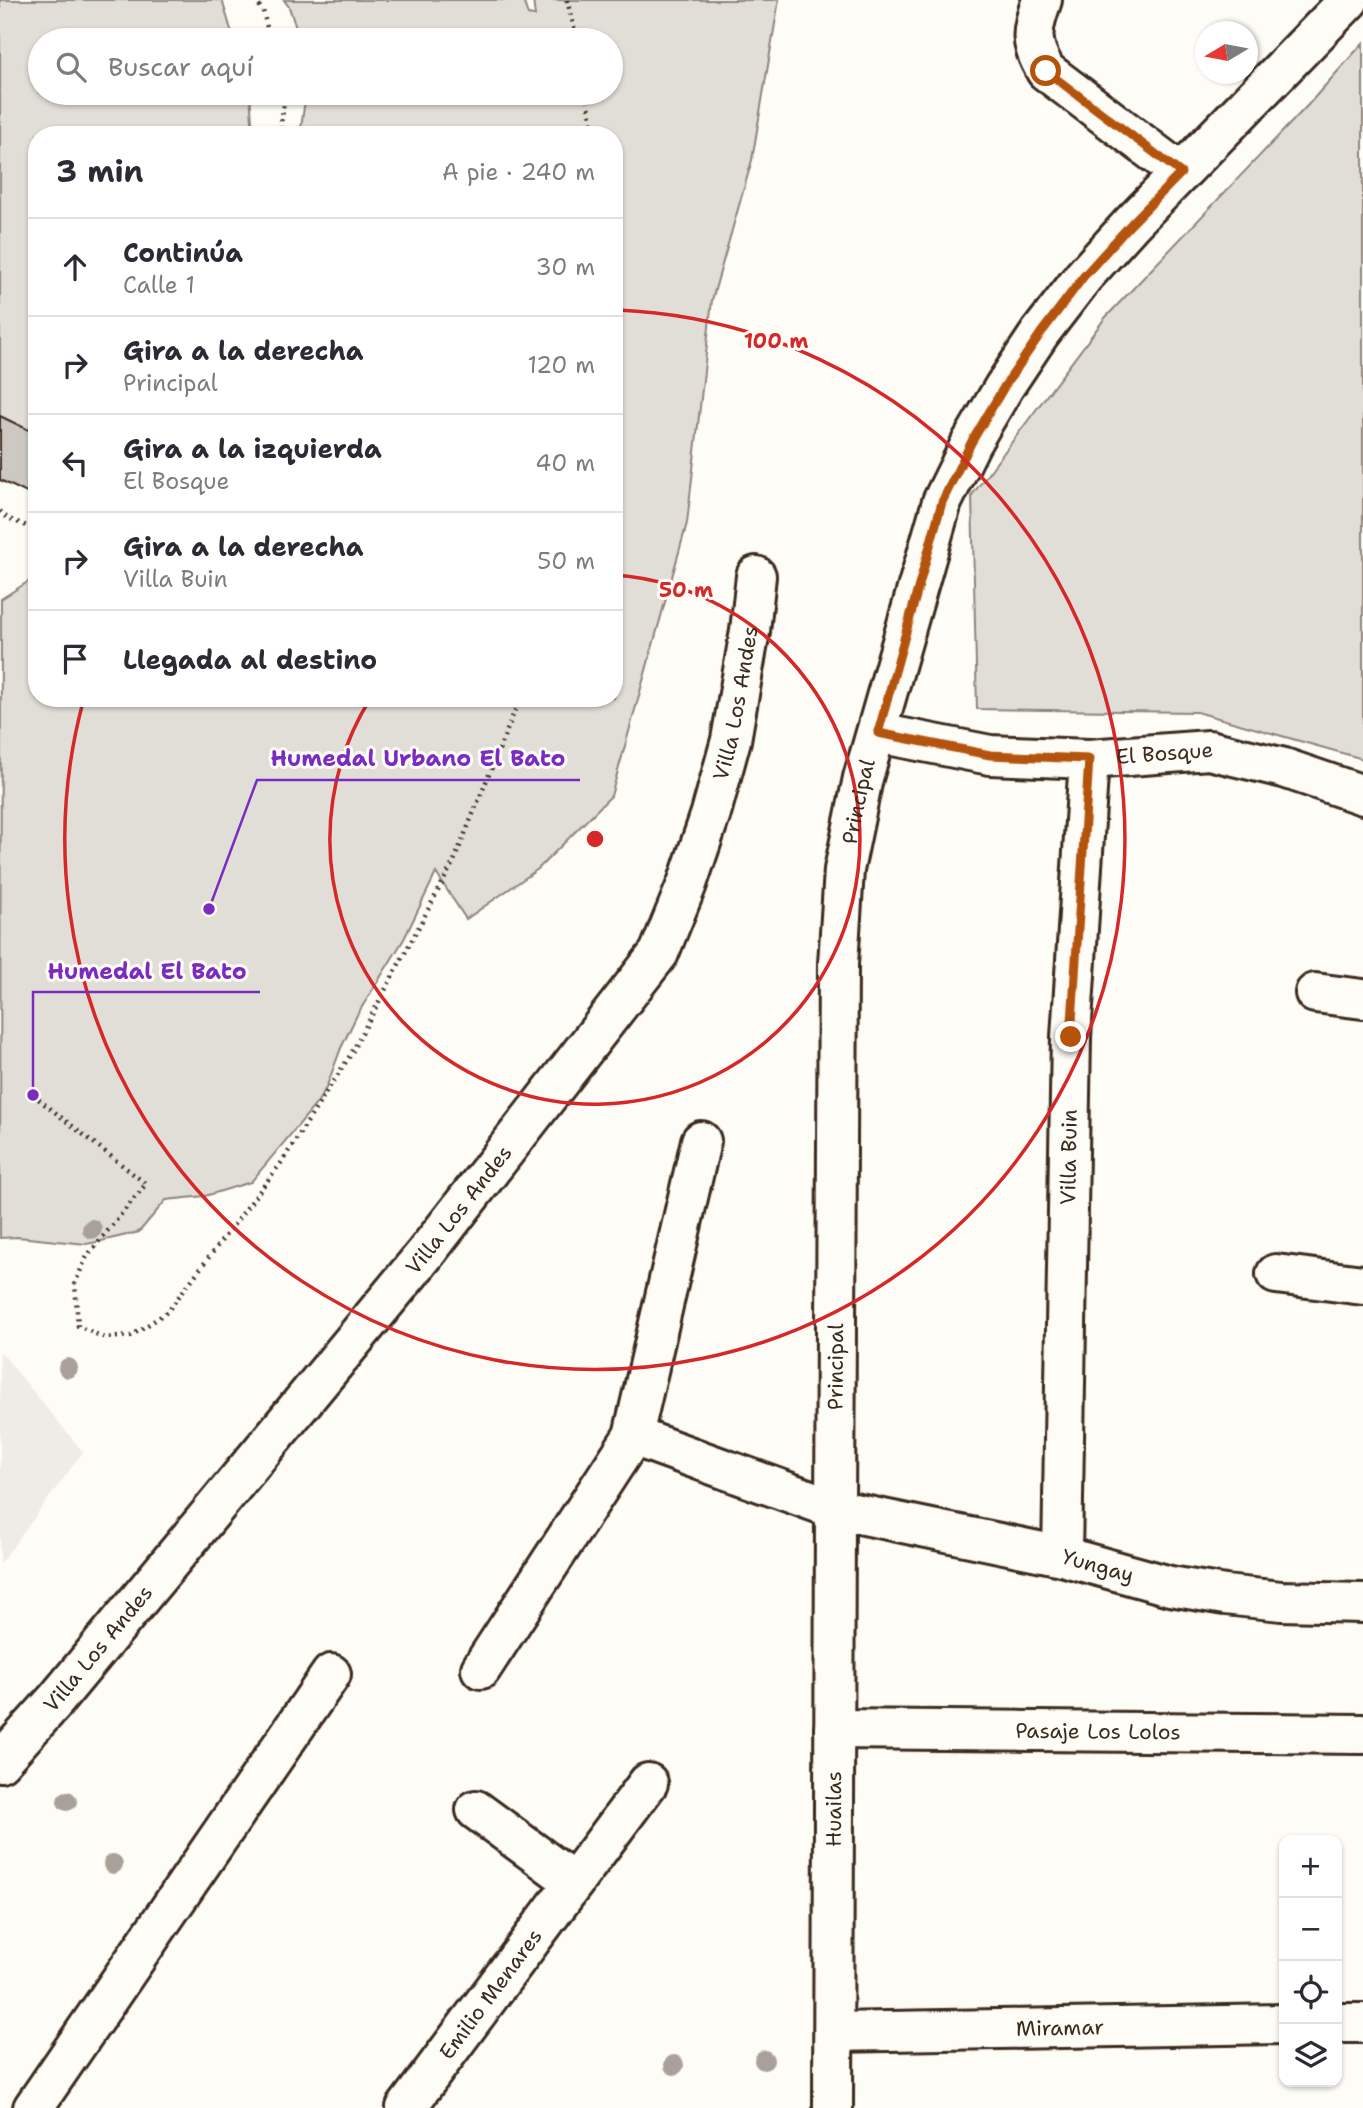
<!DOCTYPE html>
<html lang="es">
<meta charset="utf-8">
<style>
:root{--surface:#fff;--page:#f2f2f3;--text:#2b2b33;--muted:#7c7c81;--line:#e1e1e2}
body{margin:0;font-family:"Shantell Sans",sans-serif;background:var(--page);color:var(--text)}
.controls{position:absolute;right:21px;bottom:21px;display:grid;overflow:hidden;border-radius:14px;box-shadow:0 2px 5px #0004}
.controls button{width:63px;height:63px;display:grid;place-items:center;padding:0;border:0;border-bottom:2px solid var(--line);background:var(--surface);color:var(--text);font:35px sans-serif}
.compass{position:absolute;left:1195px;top:21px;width:63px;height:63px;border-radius:50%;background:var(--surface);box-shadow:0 2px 5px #0004;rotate:260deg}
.stop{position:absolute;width:21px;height:21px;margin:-16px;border:5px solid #b45309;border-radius:50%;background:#fff}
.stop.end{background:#b45309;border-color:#fff;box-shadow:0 2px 7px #0008}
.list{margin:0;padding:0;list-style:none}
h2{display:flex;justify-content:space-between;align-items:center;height:91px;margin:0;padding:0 28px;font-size:30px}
h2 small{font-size:23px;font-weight:400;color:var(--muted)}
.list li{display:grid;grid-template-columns:46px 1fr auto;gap:21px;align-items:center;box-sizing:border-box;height:98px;padding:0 28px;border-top:2px solid var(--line)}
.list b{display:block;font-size:26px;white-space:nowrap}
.list p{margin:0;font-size:23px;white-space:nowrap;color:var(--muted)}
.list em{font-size:23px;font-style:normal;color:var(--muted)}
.icon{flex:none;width:38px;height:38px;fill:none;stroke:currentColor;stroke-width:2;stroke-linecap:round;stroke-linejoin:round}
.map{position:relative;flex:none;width:1363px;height:2108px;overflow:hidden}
.search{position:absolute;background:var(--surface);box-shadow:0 2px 5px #0004;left:28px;top:28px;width:595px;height:77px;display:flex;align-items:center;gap:18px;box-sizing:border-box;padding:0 24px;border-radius:38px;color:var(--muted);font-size:26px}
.panel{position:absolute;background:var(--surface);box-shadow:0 2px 5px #0004;left:28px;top:126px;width:595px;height:581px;border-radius:28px}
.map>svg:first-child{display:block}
.built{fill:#efece7}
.green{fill:#e1ded7;stroke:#8e847a;stroke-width:2}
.building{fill:#cdc8c2;stroke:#3b2a1e;stroke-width:2}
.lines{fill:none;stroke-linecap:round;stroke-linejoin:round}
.minor-casing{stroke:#3b2a1e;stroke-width:44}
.tertiary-casing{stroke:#3b2a1e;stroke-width:44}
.path{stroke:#3b2a1e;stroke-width:4.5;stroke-dasharray:2 5;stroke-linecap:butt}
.minor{stroke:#fdfcf7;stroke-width:38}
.tertiary{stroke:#fdfcf7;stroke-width:38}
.tree{fill:#a9a199}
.route{stroke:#b45309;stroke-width:9}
.ring{fill:none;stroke:#d62828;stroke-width:3.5}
.labels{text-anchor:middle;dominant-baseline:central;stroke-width:6;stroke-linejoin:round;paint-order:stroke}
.street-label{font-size:21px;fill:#3b2a1e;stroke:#fdfcf7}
.centre{fill:#d62828;stroke:#fdfcf7;stroke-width:3.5}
.ring-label{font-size:21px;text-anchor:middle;font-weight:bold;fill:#d62828;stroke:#fdfcf7;stroke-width:6;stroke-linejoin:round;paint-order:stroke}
.leader{fill:none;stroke:#7b2cbf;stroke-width:2.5}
.callout-dot{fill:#7b2cbf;stroke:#fdfcf7;stroke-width:2.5}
.callout-label{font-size:23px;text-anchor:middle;font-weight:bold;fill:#7b2cbf;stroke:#fdfcf7;stroke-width:6;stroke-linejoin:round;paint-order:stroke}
</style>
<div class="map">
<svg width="1363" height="2108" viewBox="0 0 1363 2108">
<rect width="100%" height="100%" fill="#fdfcf7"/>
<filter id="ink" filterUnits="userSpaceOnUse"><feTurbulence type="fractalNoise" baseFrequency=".0143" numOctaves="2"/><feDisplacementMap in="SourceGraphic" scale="14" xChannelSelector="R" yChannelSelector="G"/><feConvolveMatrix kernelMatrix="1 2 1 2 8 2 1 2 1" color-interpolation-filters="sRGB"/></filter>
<g filter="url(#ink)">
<path class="built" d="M0,1351L83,1452L0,1564Z"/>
<g class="green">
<path d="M0,0H222L234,40H40V93H250L253,135H37V468L0,469Z"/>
<path d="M284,0H523L528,15L535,16L533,0H779L752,160L712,300L687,523L611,796L538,869L466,919L436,873L404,939L357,1015L341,1048L326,1088L317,1103L251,1182L205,1196L166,1200L139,1232L97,1242L86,1244L18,1237L0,1238L1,599L37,576V698H614V135H300L306,93H611V40H300L289,7Z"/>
<path d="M1363,43V759L1197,712L977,709L972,495L1105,318L1307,106Z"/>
</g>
<path class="building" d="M0,416L37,434V478L29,494L0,480Z"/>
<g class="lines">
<g class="minor-casing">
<g id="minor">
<path d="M1042,0C1031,30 1029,43 1046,71L1181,173"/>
<path id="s1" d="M878,733L990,755L1089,759L1209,750L1284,768L1363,795"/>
<path d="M1315,993L1363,999"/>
<path d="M1276,1274L1363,1285"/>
<path id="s2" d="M633,1436L835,1509L838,964L844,870L863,778L942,502L971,443L1004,387L1040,333L1084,276L1131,224L1349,0"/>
<path id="s3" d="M1062,1556L1071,1037L1089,759"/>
<path d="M481,1669L633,1436L701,1141"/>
<path id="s4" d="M834,1729L1363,1734"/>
<path id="s5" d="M0,1762L55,1701L425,1254L659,953L687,884L711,813L731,740L750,631L756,576"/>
<path d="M476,1810L574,1882"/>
<path d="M1337,2023H1363"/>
<path id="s6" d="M834,2032L1284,2024"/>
<path d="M33,2108L331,1674"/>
<path id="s7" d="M406,2108L648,1783"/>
</g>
</g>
<g class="tertiary-casing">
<g id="tertiary">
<path id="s8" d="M833,2108L835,1509L1062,1556L1170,1586L1225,1595L1281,1601L1363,1603"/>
</g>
</g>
<g class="path">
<path d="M255,0L263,11L270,40"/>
<path d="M567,0L577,40"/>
<path d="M587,93L594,135"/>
<path d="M279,135L285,99L283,93"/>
<path d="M0,511L7,518L37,530"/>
<path d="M33,1095L146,1184L87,1256L75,1283L78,1326L105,1338L131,1336L167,1312L281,1163L351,1054L454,861L520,698"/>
</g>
<use href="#minor" class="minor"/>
<use href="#tertiary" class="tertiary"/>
</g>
<g class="tree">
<circle cx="92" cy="1229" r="10"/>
<circle cx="68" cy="1368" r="10"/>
<circle cx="67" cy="1801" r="10"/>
<circle cx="113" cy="1864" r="10"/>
<circle cx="764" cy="2060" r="10"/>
<circle cx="674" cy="2065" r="10"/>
</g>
</g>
<g class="lines" filter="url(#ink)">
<path class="route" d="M1046,71L1181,173L1131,224L1084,276L1041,333L1004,387L971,443L942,502L878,733L990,755L1089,759L1071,1037"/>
</g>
<g class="ring">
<path d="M616 575A265 265 0 1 1 370 699"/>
<path d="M618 310A530 530 0 1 1 83 702"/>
</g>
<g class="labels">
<g class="street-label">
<text stroke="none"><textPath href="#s5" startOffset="1306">Villa Los Andes</textPath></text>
<text stroke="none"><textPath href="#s1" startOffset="289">El Bosque</textPath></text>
<text stroke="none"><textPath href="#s2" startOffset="924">Principal</textPath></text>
<text stroke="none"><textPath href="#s3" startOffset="399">Villa Buin</textPath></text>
<text stroke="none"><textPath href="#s5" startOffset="718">Villa Los Andes</textPath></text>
<text stroke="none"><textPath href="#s2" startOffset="357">Principal</textPath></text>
<text stroke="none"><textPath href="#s8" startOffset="868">Yungay</textPath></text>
<text stroke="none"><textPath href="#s5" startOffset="150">Villa Los Andes</textPath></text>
<text stroke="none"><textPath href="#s4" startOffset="264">Pasaje Los Lolos</textPath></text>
<text stroke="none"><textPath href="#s8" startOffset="299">Huailas</textPath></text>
<text stroke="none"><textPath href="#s7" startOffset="142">Emilio Menares</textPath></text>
<text stroke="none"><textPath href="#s6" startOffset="226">Miramar</textPath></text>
</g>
</g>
<circle cx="595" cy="839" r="10" class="centre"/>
<g class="ring-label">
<text x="776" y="348">100 m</text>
<text x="686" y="597">50 m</text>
</g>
<path class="leader" d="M209 909L257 780H580M33 1095L33 992H260"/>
<g class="callout-dot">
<circle cx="209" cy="909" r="7"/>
<circle cx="33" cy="1095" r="7"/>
</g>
<g class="callout-label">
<text x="418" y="766">Humedal Urbano El Bato</text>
<text x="147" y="979">Humedal El Bato</text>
</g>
</svg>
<div class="controls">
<button>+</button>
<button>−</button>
<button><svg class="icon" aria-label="locate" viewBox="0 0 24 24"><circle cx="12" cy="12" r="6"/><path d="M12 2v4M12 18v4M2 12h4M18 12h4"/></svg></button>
<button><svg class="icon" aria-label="layers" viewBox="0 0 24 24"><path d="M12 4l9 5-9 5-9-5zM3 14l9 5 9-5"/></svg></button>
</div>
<svg class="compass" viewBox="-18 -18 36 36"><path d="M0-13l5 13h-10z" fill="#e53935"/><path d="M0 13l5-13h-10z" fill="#7c7c81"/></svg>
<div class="stop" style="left:1046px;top:71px"></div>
<div class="stop end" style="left:1071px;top:1037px"></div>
<div class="search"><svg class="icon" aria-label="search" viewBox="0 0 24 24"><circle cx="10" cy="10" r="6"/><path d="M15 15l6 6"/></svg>Buscar aquí</div>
<section class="panel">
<h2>3 min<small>A pie · 240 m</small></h2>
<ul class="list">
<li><svg class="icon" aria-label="ahead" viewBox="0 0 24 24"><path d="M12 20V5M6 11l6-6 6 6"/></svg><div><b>Continúa</b><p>Calle 1</p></div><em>30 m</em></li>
<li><svg class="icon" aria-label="right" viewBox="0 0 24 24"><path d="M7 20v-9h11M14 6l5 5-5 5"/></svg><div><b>Gira a la derecha</b><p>Principal</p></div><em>120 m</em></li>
<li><svg class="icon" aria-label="left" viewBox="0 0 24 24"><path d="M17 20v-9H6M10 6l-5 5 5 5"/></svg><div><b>Gira a la izquierda</b><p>El Bosque</p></div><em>40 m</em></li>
<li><svg class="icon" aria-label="right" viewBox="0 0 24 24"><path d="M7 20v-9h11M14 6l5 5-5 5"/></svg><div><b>Gira a la derecha</b><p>Villa Buin</p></div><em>50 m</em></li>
<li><svg class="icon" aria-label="arrive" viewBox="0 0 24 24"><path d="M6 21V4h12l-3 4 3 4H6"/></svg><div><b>Llegada al destino</b></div></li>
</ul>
</section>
</div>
